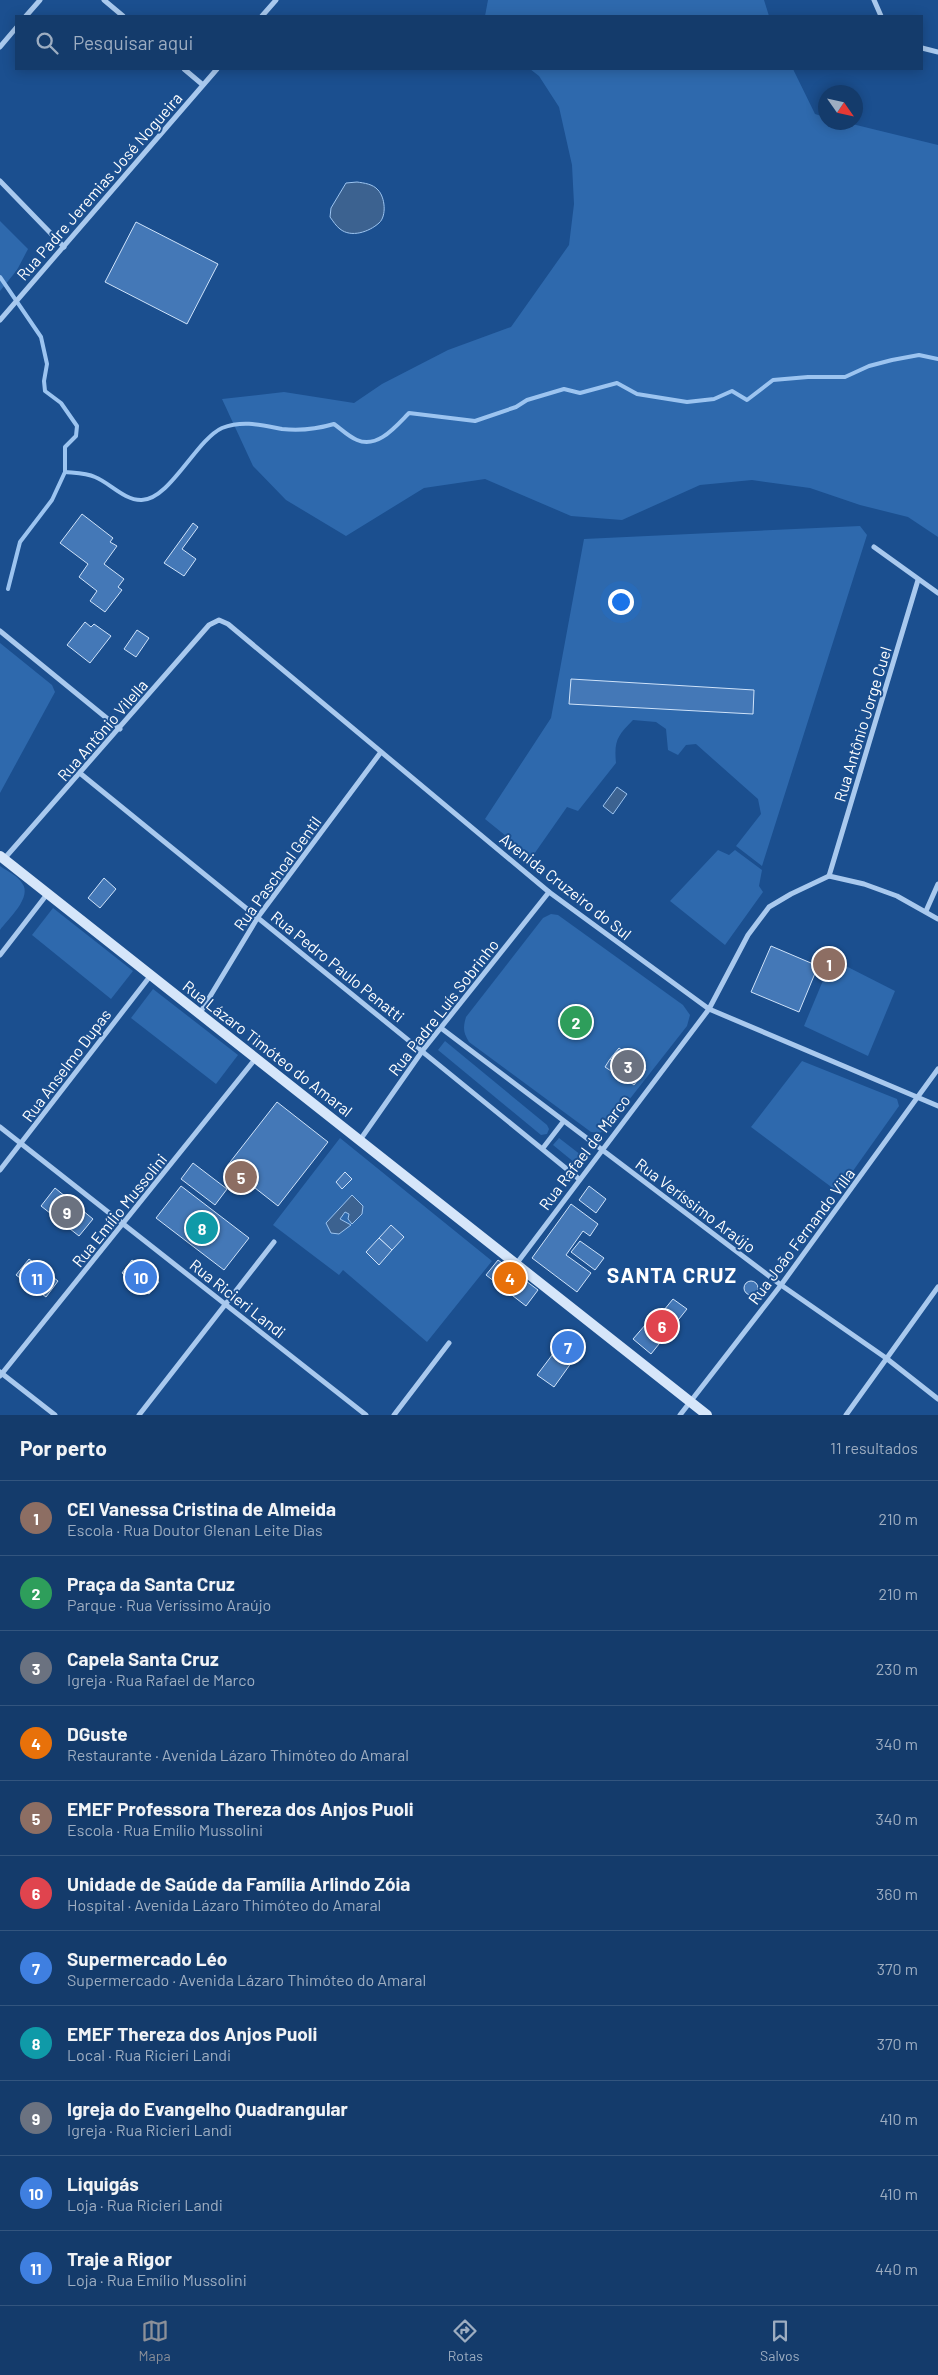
<!DOCTYPE html>
<html lang="pt">
<meta charset="utf-8">
<style>
:root{--surface:#143b6b;--page:#214673;--text:#f1f3f6;--muted:#9dadc1;--line:#33557e;--accent:#8c9099}
body{margin:0;font-family:Barlow,sans-serif;background:var(--page);color:var(--text)}
.compass{position:absolute;left:818px;top:85px;width:45px;height:45px;border-radius:50%;background:var(--surface);box-shadow:0 2px 12px #0003;rotate:124deg}
.you{position:absolute;left:620px;top:601px;width:18px;height:18px;margin:-12px;border:4px solid #fff;border-radius:50%;background:#1a73e8;box-shadow:0 0 0 8px #1a73e833}
.badge{display:grid;place-items:center;width:32px;height:32px;border-radius:50%;background:var(--accent);color:#fff;font-size:16px;font-weight:700}
.pin{position:absolute;translate:-50% -50%;border:2px solid #fff;box-shadow:0 1px 5px #0006}
.list{margin:0;padding:0;list-style:none}
h2{display:flex;justify-content:space-between;align-items:center;height:65px;margin:0;padding:0 20px;font-size:21px}
h2 small{font-size:16px;font-weight:400;color:var(--muted)}
.list li{display:grid;grid-template-columns:32px 1fr auto;gap:15px;align-items:center;box-sizing:border-box;height:75px;padding:0 20px;border-top:1px solid var(--line)}
.list b{display:block;font-size:19px;white-space:nowrap}
.list p{margin:0;font-size:16px;white-space:nowrap;color:var(--muted)}
.list em{font-size:16px;font-style:normal;color:var(--muted)}
.icon{flex:none;width:28px;height:28px;fill:none;stroke:currentColor;stroke-width:2;stroke-linecap:round;stroke-linejoin:round}
.map{position:relative;flex:none;width:938px;height:1415px;overflow:hidden}
.search{position:absolute;background:var(--surface);box-shadow:0 2px 12px #0003;left:15px;right:15px;top:15px;height:55px;display:flex;align-items:center;gap:12px;box-sizing:border-box;padding:0 18px;border-radius:0px;color:var(--muted);font-size:19px}
.sheet{height:890px;background:var(--surface)}
nav{display:flex;justify-content:space-around;align-items:center;box-sizing:border-box;height:70px;border-top:1px solid var(--line);background:var(--surface);font-size:14px;color:var(--muted)}
nav a{display:grid;justify-items:center;gap:2px}
nav .on{color:var(--accent)}
.map>svg:first-child{display:block}
.green{fill:#2e69ad}
.water{fill:#3c6290;stroke:#9cc4f0}
.lines{fill:none;stroke-linecap:round;stroke-linejoin:round}
.stream{stroke:#9cc4f0;stroke-width:4}
.building{fill:#4478b7;stroke:#cfe3fa}
.street{stroke:#a9c9ee;stroke-width:5}
.secondary{stroke:#d6e6fa;stroke-width:10}
.labels{text-anchor:middle;dominant-baseline:central;stroke-width:4;stroke-linejoin:round;paint-order:stroke}
.street-label{font-size:16px;fill:#fff;stroke:#1b4f8f}
.district-label{font-size:21px;font-weight:bold;letter-spacing:1px;fill:#fff;stroke:#1b4f8f}
</style>
<div class="map">
<svg width="938" height="1415" viewBox="0 0 938 1415">
<rect width="100%" height="100%" fill="#1b4f8f"/>
<g class="green">
<path d="M488,0H764L769,16H485Z"/>
<path d="M530,69H793L815,114L825,117L826,122L848,123L938,145V537L908,517L860,505L810,488L752,480L700,485L622,520L571,516L485,479L424,488L346,536L286,500L253,466L222,399L284,392L354,403L382,384L448,350L511,327L569,245L574,204L572,165L559,107L539,76Z"/>
<path d="M0,221L28,249L17,270L0,291Z"/>
<path d="M860,526L867,535L762,866L736,846L761,814L758,799L696,744L686,745L678,755L668,750L666,729L656,722L633,720C617,736 614,741 616,763L578,811L567,807L532,857L485,819L551,718L584,539Z"/>
<path d="M0,643L52,685L55,692L0,793Z"/>
<path d="M718,850L729,855L735,850L762,870L759,886L763,892L725,945L670,901Z"/>
<path d="M0,866C7,871 18,876 22,883C33,897 8,919 0,930Z"/>
<path d="M53,908L133,971L111,999L32,935Z"/>
<path d="M551,914L558,915L683,1005L690,1015L687,1026L607,1128L600,1133L591,1132L469,1042C463,1033 463,1027 466,1017L543,918Z"/>
<path d="M832,959L895,991L868,1056L804,1026Z"/>
<path d="M153,989L238,1055L216,1084L131,1018Z"/>
<path d="M445,1041L547,1125L549,1129L547,1134L541,1135L438,1050Z"/>
<path d="M802,1061L897,1099L899,1106L838,1192L751,1127Z"/>
<path d="M340,1138L492,1261L427,1342L343,1270L339,1275L273,1225Z"/>
<path d="M559,1138L581,1155L575,1163L553,1145Z"/>
</g>
<g class="water">
<path d="M357,182C364,183 373,184 378,190C385,197 387,216 379,223C369,232 351,238 340,229C336,226 333,221 330,217L331,208L346,183Z"/>
<path d="M617,787L627,794L613,814L603,806Z"/>
<path d="M352,1195L363,1206L362,1214L352,1224L348,1219L349,1214L345,1212L340,1219L351,1225L339,1234L331,1233L326,1223Z"/>
</g>
<g class="lines">
<g class="stream">
<path d="M0,277L41,337L47,364L44,381L45,391L61,403L77,426L76,436L65,447V472L52,500L20,542L8,589"/>
<path d="M65,472C74,473 86,473 95,477C110,483 124,500 141,500C169,501 196,440 222,428C243,420 261,425 282,429C300,431 317,429 334,424C341,429 349,437 357,440C378,449 396,426 409,413L475,421L516,407L527,400L564,389L580,393L617,383L637,394L687,402L714,399L732,391L747,400L773,380L808,377H845L869,366L892,360L919,355L938,359"/>
</g>
</g>
<g class="building">
<path d="M136,222L218,264L187,324L105,282Z"/>
<path d="M82,514L113,538L110,542L117,546L104,564L124,579L118,587L122,590L105,612L90,601L97,591L79,577L88,564L60,543Z"/>
<path d="M193,523L198,527L182,549L196,559L184,576L164,563Z"/>
<path d="M85,622L91,627L94,624L111,636L90,663L67,645Z"/>
<path d="M137,630L149,638L136,657L124,649Z"/>
<path d="M571,679L754,690L753,714L569,704Z"/>
<path d="M104,878L116,889L100,908L88,898Z"/>
<path d="M771,946L818,966L799,1012L751,992Z"/>
<path d="M619,1048L646,1069L634,1085L613,1069L617,1064L610,1059Z"/>
<path d="M610,1059L617,1064L611,1071L605,1067Z"/>
<path d="M277,1102L328,1142L278,1206L227,1166Z"/>
<path d="M193,1163L227,1189L215,1205L181,1179Z"/>
<path d="M345,1172L352,1179L342,1189L336,1182Z"/>
<path d="M181,1186L249,1238L224,1270L156,1218Z"/>
<path d="M589,1186L606,1199L596,1213L579,1200Z"/>
<path d="M55,1188L93,1219L79,1236L41,1206Z"/>
<path d="M571,1204L598,1224L590,1236L583,1231L566,1255L591,1273L577,1292L532,1258Z"/>
<path d="M391,1225L404,1237L392,1250L379,1238Z"/>
<path d="M379,1238L392,1250L379,1265L366,1252Z"/>
<path d="M580,1241L604,1258L595,1270L571,1252Z"/>
<path d="M29,1259L58,1281L46,1297L16,1275Z"/>
<path d="M132,1260L159,1282L149,1294L122,1273Z"/>
<path d="M498,1260L538,1290L526,1306L486,1275Z"/>
<circle cx="751" cy="1288" r="7"/>
<path d="M673,1299L687,1309L651,1354L633,1339L646,1324L650,1327Z"/>
<path d="M568,1334L584,1345L554,1387L537,1375Z"/>
</g>
<g class="lines">
<g class="street">
<path d="M104,0L123,16"/>
<path d="M874,0L881,16"/>
<path d="M26,16L40,0"/>
<path d="M262,16L276,0"/>
<path d="M0,47L16,28"/>
<path d="M922,48L938,52"/>
<path d="M184,69L203,85"/>
<path d="M0,181L64,247"/>
<path d="M0,320L217,69"/>
<path d="M874,547L938,593"/>
<path d="M0,631L120,729"/>
<path d="M81,774L579,1179"/>
<path d="M4,859L209,625L219,620L228,624L549,892L709,1009L938,1106"/>
<path d="M829,876L918,580"/>
<path d="M926,911L938,884"/>
<path d="M0,955L48,893"/>
<path d="M200,1013L258,917L381,752"/>
<path d="M441,1028L781,1285L886,1358L938,1399"/>
<path d="M0,1127L366,1415"/>
<path d="M360,1140L423,1050L549,892"/>
<path d="M543,1148L563,1122"/>
<path d="M0,1170L151,975"/>
<path d="M517,1263L709,1009L748,935L769,907L791,894L829,876L864,884L897,896L938,919"/>
<path d="M0,1372L55,1415"/>
<path d="M0,1376L256,1058"/>
<path d="M139,1415L274,1242"/>
<path d="M394,1415L449,1343"/>
<path d="M680,1415L781,1285L938,1069"/>
<path d="M846,1415L938,1287"/>
</g>
<path class="secondary" d="M0,856L707,1415"/>
</g>
<g class="labels">
<g class="street-label">
<text transform="translate(99 186) rotate(-49)">Rua Padre Jeremias José Nogueira</text>
<text transform="translate(862 724) rotate(-73)">Rua Antônio Jorge Cuel</text>
<text transform="translate(102 730) rotate(-49)">Rua Antônio Vilella</text>
<text transform="translate(277 873) rotate(-54)">Rua Paschoal Gentil</text>
<text transform="translate(566 886) rotate(38)">Avenida Cruzeiro do Sul</text>
<text transform="translate(338 966) rotate(39)">Rua Pedro Paulo Penatti</text>
<text transform="translate(443 1007) rotate(-52)">Rua Padre Luís Sobrinho</text>
<text transform="translate(268 1048) rotate(38)">Rua Lázaro Timóteo do Amaral</text>
<text transform="translate(66 1065) rotate(-53)">Rua Anselmo Dupas</text>
<text transform="translate(584 1152) rotate(-53)">Rua Rafael de Marco</text>
<text transform="translate(696 1205) rotate(37)">Rua Veríssimo Araújo</text>
<text transform="translate(119 1210) rotate(-51)">Rua Emílio Mussolini</text>
<text transform="translate(801 1236) rotate(-53)">Rua João Fernando Villa</text>
<text transform="translate(238 1298) rotate(38)">Rua Ricieri Landi</text>
</g>
<g class="district-label">
<text x="672" y="1274">SANTA CRUZ</text>
</g>
</g>
</svg>
<svg class="compass" viewBox="-18 -18 36 36"><path d="M0-13l5 13h-10z" fill="#e53935"/><path d="M0 13l5-13h-10z" fill="#9dadc1"/></svg>
<div class="you"></div>
<div class="pin badge" style="left:829px;top:964px;background:#8d6e63">1</div>
<div class="pin badge" style="left:576px;top:1022px;background:#2e9e5b">2</div>
<div class="pin badge" style="left:628px;top:1066px;background:#6b7280">3</div>
<div class="pin badge" style="left:510px;top:1278px;background:#e8710a">4</div>
<div class="pin badge" style="left:241px;top:1177px;background:#8d6e63">5</div>
<div class="pin badge" style="left:662px;top:1326px;background:#e0444e">6</div>
<div class="pin badge" style="left:568px;top:1347px;background:#3f7fe0">7</div>
<div class="pin badge" style="left:202px;top:1228px;background:#0f9aa8">8</div>
<div class="pin badge" style="left:67px;top:1212px;background:#6b7280">9</div>
<div class="pin badge" style="left:141px;top:1277px;background:#3f7fe0">10</div>
<div class="pin badge" style="left:37px;top:1278px;background:#3f7fe0">11</div>
<div class="search"><svg class="icon" aria-label="search" viewBox="0 0 24 24"><circle cx="10" cy="10" r="6"/><path d="M15 15l6 6"/></svg>Pesquisar aqui</div>
</div>
<section class="sheet">
<h2>Por perto<small>11 resultados</small></h2>
<ul class="list">
<li><span class="badge" style="background:#8d6e63">1</span><div><b>CEI Vanessa Cristina de Almeida</b><p>Escola · Rua Doutor Glenan Leite Dias</p></div><em>210 m</em></li>
<li><span class="badge" style="background:#2e9e5b">2</span><div><b>Praça da Santa Cruz</b><p>Parque · Rua Veríssimo Araújo</p></div><em>210 m</em></li>
<li><span class="badge" style="background:#6b7280">3</span><div><b>Capela Santa Cruz</b><p>Igreja · Rua Rafael de Marco</p></div><em>230 m</em></li>
<li><span class="badge" style="background:#e8710a">4</span><div><b>DGuste</b><p>Restaurante · Avenida Lázaro Thimóteo do Amaral</p></div><em>340 m</em></li>
<li><span class="badge" style="background:#8d6e63">5</span><div><b>EMEF Professora Thereza dos Anjos Puoli</b><p>Escola · Rua Emílio Mussolini</p></div><em>340 m</em></li>
<li><span class="badge" style="background:#e0444e">6</span><div><b>Unidade de Saúde da Família Arlindo Zóia</b><p>Hospital · Avenida Lázaro Thimóteo do Amaral</p></div><em>360 m</em></li>
<li><span class="badge" style="background:#3f7fe0">7</span><div><b>Supermercado Léo</b><p>Supermercado · Avenida Lázaro Thimóteo do Amaral</p></div><em>370 m</em></li>
<li><span class="badge" style="background:#0f9aa8">8</span><div><b>EMEF Thereza dos Anjos Puoli</b><p>Local · Rua Ricieri Landi</p></div><em>370 m</em></li>
<li><span class="badge" style="background:#6b7280">9</span><div><b>Igreja do Evangelho Quadrangular</b><p>Igreja · Rua Ricieri Landi</p></div><em>410 m</em></li>
<li><span class="badge" style="background:#3f7fe0">10</span><div><b>Liquigás</b><p>Loja · Rua Ricieri Landi</p></div><em>410 m</em></li>
<li><span class="badge" style="background:#3f7fe0">11</span><div><b>Traje a Rigor</b><p>Loja · Rua Emílio Mussolini</p></div><em>440 m</em></li>
</ul>
</section>
<nav>
<a class="on"><svg class="icon" aria-label="map" viewBox="0 0 24 24"><path d="M3 6l6-2 6 2 6-2v14l-6 2-6-2-6 2zM9 4v14M15 6v14"/></svg>Mapa</a>
<a><svg class="icon" aria-label="directions" viewBox="0 0 24 24"><path d="M12 3l9 9-9 9-9-9zM9 14v-3h6M13 9l2 2-2 2"/></svg>Rotas</a>
<a><svg class="icon" aria-label="saved" viewBox="0 0 24 24"><path d="M7 4h10v16l-5-4-5 4z"/></svg>Salvos</a>
</nav>
